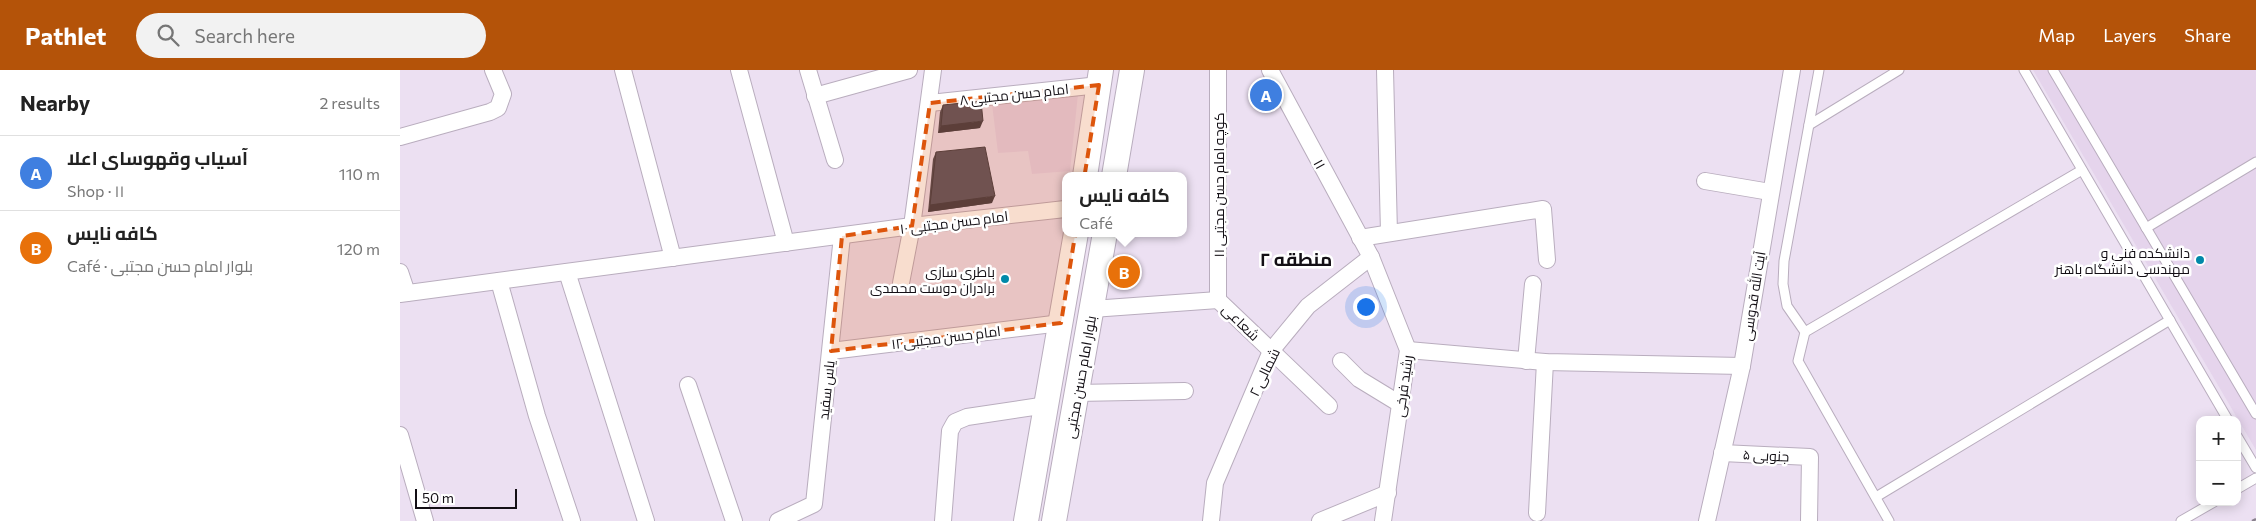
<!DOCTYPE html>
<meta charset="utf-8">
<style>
:root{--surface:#fff;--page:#f2f2f2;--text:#222;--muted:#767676;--line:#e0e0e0;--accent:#b45309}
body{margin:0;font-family:Commissioner,Cairo,sans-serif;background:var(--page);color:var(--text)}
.controls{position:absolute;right:15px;bottom:15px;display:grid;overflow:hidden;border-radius:10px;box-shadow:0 2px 12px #0003}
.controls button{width:45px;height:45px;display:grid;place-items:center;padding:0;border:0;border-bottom:1px solid var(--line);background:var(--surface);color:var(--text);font:25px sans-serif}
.scale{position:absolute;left:15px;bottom:12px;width:102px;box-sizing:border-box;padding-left:5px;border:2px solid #130f15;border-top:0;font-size:14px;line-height:18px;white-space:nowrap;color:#130f15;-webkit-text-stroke:4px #fff;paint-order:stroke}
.you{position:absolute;left:965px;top:236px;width:18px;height:18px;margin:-12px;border:4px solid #fff;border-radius:50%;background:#1a73e8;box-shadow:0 0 0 8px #1a73e833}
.badge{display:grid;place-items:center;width:32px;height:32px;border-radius:50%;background:var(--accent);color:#fff;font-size:16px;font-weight:700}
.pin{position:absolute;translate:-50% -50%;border:2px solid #fff;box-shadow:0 1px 5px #0006}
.popup{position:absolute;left:662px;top:102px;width:125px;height:65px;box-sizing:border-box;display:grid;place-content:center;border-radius:10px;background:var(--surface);filter:drop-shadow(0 1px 4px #0005);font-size:16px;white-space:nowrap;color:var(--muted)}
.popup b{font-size:19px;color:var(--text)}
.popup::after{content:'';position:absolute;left:50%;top:100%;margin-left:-10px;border:10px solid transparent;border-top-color:var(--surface)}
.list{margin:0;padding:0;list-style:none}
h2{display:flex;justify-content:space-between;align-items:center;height:65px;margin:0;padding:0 20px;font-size:21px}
h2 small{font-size:16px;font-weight:400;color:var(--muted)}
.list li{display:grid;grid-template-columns:32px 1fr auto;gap:15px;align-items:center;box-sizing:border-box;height:75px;padding:0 20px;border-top:1px solid var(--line)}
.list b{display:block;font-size:19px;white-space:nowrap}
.list p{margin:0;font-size:16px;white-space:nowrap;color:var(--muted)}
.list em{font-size:16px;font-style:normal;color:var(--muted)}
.icon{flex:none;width:28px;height:28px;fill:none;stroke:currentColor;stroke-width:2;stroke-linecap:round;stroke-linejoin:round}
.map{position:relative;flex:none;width:1856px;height:451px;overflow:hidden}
header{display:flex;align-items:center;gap:30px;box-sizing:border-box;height:70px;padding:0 25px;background:var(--accent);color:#fff}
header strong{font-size:24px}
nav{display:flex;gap:28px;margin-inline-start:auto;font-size:18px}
.search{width:350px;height:45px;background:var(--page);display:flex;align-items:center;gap:12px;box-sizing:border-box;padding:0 18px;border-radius:28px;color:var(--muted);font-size:19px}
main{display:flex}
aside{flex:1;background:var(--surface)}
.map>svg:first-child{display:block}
.built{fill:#e5d4ec}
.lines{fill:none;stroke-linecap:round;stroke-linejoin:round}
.lane-casing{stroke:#b9adbe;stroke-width:11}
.street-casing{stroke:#b9adbe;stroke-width:18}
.secondary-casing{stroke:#b9adbe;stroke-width:26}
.path{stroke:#89818d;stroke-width:2.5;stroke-dasharray:5 2.5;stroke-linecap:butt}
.lane{stroke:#fff;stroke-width:9}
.street{stroke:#fff;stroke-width:16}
.secondary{stroke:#fff;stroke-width:24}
.wall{fill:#4a4754}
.shaded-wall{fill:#3c3945}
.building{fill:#565262;stroke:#3c3945}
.marked{fill:#dd550c;fill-opacity:0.2;stroke:#dd550c;stroke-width:4;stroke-dasharray:10 6;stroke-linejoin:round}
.poi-dot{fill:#0089a9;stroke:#fff;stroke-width:2}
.labels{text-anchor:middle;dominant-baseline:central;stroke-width:5;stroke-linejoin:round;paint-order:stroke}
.street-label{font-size:14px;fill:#130f15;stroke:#fff}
.poi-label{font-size:14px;fill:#130f15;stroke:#fff;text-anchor:end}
.district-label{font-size:19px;font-weight:bold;fill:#130f15;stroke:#fff}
</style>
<header>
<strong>Pathlet</strong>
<div class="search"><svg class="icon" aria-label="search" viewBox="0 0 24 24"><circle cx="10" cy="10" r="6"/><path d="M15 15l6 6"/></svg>Search here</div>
<nav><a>Map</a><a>Layers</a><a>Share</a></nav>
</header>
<main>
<aside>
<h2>Nearby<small>2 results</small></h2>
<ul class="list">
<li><span class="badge" style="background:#3f7fe0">A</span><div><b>آسیاب وقهوسای اعلا</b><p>Shop · ۱۱</p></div><em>110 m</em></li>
<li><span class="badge" style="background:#e8710a">B</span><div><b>کافه نایس</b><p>Café · بلوار امام حسن مجتبی</p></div><em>120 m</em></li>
</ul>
</aside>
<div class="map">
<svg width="1856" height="451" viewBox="0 0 1856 451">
<rect width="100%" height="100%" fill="#ece0f2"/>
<g class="built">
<path d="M1633,0H1856V380Z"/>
<path d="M678,24L670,101L632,104L628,81L598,83L592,34Z"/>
</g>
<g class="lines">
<g class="lane-casing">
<g id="lane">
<path d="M1419,0L1384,191L1383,214L1387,236L1405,262L1398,291L1489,451"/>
<path d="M1624,0L1828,350"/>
<path d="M1653,0L1856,344"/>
<path d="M1409,55L1499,0"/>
<path d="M1746,158L1856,92"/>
<path d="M1405,262L1682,100"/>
<path d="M1837,366L1856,398"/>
<path d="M1837,419L1856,408"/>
<path d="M1476,427L1770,250"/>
<path d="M1781,451L1814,432"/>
</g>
</g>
<g class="street-casing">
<g id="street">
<path d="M223,0L273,188"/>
<path d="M339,0L386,173"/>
<path d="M408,0L435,90"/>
<path d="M818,0V230"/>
<path d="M870,0L971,187L1008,280L983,451"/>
<path d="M985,0L989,163"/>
<path d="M415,26L509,0"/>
<path d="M530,33L699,15"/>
<path d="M0,67L90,42L98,38L103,24L93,0"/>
<path d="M1305,111L1370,122"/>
<path d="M960,168L1143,139L1147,190"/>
<path d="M0,202L7,223"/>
<path d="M167,202L246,451"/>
<path d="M99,211L137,346L172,451"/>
<path d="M501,213L512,156L533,0"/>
<path d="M0,224L512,156L665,139"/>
<path d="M818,230L929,336"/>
<path d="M692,239L818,230"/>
<path d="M1008,280L1145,292L1342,296"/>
<path d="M431,281L661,253"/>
<path d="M941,291L959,309L1000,334"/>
<path d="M1126,291L1133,214"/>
<path d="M288,315L334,451"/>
<path d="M676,323L785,321"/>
<path d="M0,365L25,451"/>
<path d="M1322,383L1410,387L1409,451"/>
<path d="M1137,443L1145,292"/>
<path d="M378,451L414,434L442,166"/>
<path d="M543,451L550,361L555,352L567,347L647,335"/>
<path d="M811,451L815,413L871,281L908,236L971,187"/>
<path d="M920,451L988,423"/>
<path d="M1307,451L1342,296L1392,0"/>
</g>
</g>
<g class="secondary-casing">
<g id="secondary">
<path d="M685,106L701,0"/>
<path d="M714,106L732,0"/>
<path d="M626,451L676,163"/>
<path d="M654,451L705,163"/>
</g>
</g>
<path class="path" d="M1852,451L1856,449"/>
<use href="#lane" class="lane"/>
<use href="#street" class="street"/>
<use href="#secondary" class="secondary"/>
</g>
<g class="wall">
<path d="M543,35L580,58L538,63L540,42Z"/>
<path d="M536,82L592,133L528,142L533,89Z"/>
</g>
<g class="shaded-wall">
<path d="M583,51L580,58L538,63L541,56Z"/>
<path d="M595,126L592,133L528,142L530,135Z"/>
</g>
<g class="building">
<path d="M581,31L583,51L541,56L543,35Z"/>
<path d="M585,77L595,126L530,135L536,82Z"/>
</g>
<path class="marked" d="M699,15L661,253L431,281L442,166L512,156L530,33Z"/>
<g class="poi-dot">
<circle cx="1800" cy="190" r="5"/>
<circle cx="605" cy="209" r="5"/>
</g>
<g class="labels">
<g class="street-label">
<text transform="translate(614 24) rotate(-6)">امام حسن مجتبی ۸</text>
<text transform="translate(920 94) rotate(62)">۱۱</text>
<text transform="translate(818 115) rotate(-90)">کوچه امام حسن مجتبی ۱۱</text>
<text transform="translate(554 152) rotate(-7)">امام حسن مجتبی ۱۰</text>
<text transform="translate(1353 226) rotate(-81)">آیت الله قدوسی</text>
<text transform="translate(841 252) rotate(44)">شعاعی</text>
<text transform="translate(546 267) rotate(-7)">امام حسن مجتبی۱۲</text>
<text transform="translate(864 302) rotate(-64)">۲ شمالی</text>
<text transform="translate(680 307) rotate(-80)">بلوار امام حسن مجتبی</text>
<text transform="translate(1003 316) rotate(-82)">رشید فرخی</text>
<text transform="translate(426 320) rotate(-84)">یاس سفید</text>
<text transform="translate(1366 385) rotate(3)">۵ جنوبی</text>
</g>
<g class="poi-label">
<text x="1790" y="182">دانشکده فنی و<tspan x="1790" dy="16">مهندسی دانشگاه باهنر</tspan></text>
<text x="595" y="201">باطری سازی<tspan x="595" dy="16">برادران دوست محمدی</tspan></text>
</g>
<g class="district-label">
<text x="896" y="188">منطقه ۲</text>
</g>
</g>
</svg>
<div class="controls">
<button>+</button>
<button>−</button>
</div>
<div class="scale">50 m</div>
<div class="you"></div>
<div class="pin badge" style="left:866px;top:25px;background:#3f7fe0">A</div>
<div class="pin badge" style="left:724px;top:202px;background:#e8710a">B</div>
<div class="popup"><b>کافه نایس</b>Café</div>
</div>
</main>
